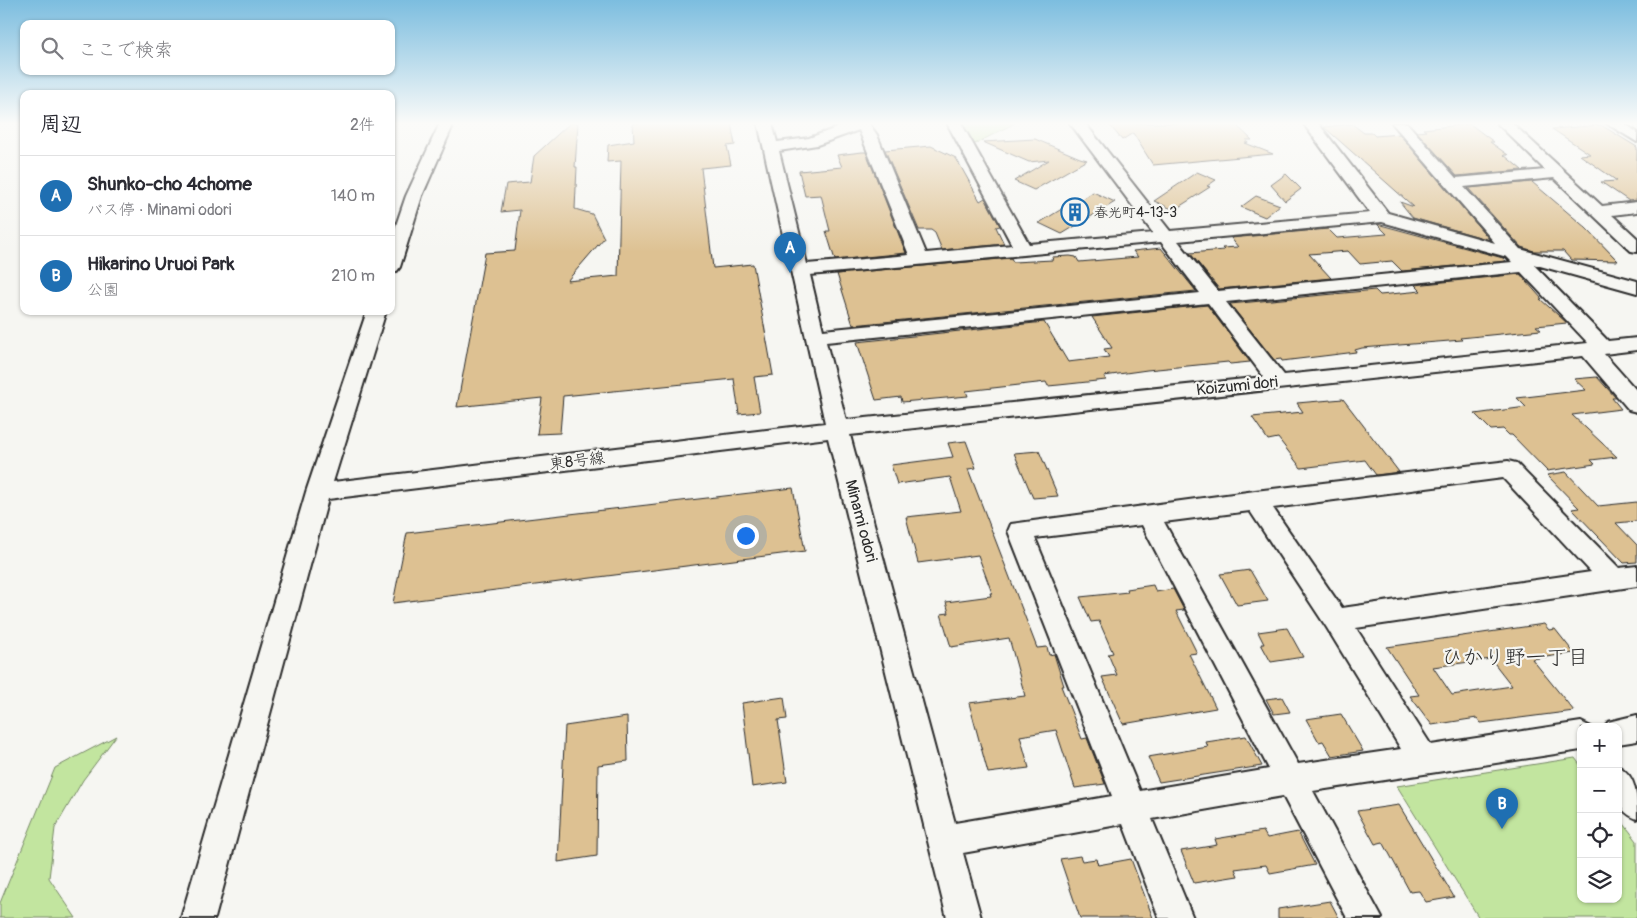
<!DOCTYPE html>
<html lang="ja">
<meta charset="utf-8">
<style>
:root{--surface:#fff;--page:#f7f7f7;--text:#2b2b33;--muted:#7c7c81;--line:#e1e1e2;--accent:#1f6fb2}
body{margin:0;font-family:Pangolin,"Klee One",sans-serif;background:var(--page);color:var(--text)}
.controls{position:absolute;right:15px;bottom:15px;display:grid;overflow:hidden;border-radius:10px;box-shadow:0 1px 4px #0004}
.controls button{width:45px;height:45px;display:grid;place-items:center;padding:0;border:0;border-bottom:1px solid var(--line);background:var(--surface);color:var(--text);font:25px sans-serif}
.you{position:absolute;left:745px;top:535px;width:18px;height:18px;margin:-12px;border:4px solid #fff;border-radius:50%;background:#1a73e8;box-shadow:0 0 0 8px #1a73e833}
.badge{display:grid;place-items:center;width:32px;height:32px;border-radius:50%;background:var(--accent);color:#fff;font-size:16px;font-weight:700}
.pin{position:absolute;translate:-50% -41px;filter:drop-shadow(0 1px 2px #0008)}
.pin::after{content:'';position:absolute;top:26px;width:18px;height:15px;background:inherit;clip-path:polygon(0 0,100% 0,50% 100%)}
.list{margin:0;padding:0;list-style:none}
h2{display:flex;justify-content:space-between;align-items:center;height:65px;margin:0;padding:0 20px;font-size:21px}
h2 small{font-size:16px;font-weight:400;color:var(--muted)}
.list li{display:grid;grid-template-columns:32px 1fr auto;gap:15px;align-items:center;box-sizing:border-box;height:80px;padding:0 20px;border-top:1px solid var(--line)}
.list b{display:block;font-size:19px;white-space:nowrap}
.list p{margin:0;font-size:16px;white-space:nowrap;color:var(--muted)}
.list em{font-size:16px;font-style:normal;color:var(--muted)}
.icon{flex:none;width:28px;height:28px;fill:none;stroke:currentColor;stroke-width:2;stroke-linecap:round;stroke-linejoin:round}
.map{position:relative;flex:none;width:1637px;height:918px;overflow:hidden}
.search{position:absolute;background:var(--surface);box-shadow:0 1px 4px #0004;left:20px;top:20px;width:375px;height:55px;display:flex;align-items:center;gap:12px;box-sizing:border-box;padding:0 18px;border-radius:10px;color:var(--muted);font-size:19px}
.panel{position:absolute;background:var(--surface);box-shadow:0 1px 4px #0004;left:20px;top:90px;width:375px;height:225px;border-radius:10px}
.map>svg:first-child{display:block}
.green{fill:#c2e59f;stroke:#768865}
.building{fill:#ddc192;stroke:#2b2b2b;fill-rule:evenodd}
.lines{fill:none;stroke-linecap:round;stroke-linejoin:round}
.minor-casing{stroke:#2b2b2b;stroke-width:4}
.minor{fill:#f6f6f2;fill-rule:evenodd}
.labels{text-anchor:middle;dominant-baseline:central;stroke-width:4.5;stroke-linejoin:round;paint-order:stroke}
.far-poi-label{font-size:14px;fill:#2b2b2b;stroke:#f6f6f2;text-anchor:start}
.street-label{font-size:16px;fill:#2b2b2b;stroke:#f6f6f2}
.near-neighbourhood-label{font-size:21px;fill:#2b2b2b;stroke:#f6f6f2}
</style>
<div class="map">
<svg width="1637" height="918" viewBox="0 0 1637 918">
<rect width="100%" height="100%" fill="#f6f6f2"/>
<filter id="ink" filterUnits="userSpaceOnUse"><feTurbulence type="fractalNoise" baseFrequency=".02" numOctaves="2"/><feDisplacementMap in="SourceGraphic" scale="10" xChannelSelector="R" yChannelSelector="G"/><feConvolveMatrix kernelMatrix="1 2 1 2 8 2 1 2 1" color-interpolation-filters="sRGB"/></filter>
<g filter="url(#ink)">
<g class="green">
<path d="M961,123H1015L973,145Z"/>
<path d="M116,736L83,780L55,828L49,878L76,918H0V903L55,768Z"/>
<path d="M1575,758L1581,766V899H1618V816L1637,841V918H1479L1397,786Z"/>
</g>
<g class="building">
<path d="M570,123H578L575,167H577L575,209L592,214L604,238L567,281L618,276L621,161L607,162L608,145L634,141L633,123H731L735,145L727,146L731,165L701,168L713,268L753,264L773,375L754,377L760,412L739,414L734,379L563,396L560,433L537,434L542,398L457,407L485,253L515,251L520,210L501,212L506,184L530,182L534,156Z"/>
<path d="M1108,123H1234L1252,140H1246L1248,143H1245L1273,154L1153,165L1133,133L1122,140Z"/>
<path d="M1352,124L1364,133H1372L1375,136L1399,134L1490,240L1413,218L1400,202L1414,207L1324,127Z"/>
<path d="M1470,124L1494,142H1490L1508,155H1504L1522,170L1457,176L1417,132L1426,131L1423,129Z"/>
<path d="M1601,125L1637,147V200L1629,201L1601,182L1617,181L1580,155L1590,154L1552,129Z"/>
<path d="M1035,139L1080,158L1087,160L1034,190L1014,181L1049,160L1029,162L983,142Z"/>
<path d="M931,146L956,158L980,201L985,198L1000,226L996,227L1004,244L942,250L935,233L931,230H919L885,150Z"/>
<path d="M862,152H866L906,253L835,260L826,231H830L821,195L805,196L799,171L842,167L837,155Z"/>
<path d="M1197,172L1216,180L1207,186L1210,187L1174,210L1154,201Z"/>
<path d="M1286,174L1301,189L1285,201L1271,185Z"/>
<path d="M1532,182L1586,228L1618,261L1571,260L1563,251H1534L1521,247L1468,188Z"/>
<path d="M1093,192L1115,202L1062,234L1039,223L1078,199L1081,200Z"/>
<path d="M1256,196L1280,205L1265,217L1241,207Z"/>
<path d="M1377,224L1503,258L1506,261L1402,271L1392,261L1360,264L1348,251L1309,254L1331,278L1219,289L1190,253L1224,250L1222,248L1238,247L1231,238L1328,229L1337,238L1387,234Z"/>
<path d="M1161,248L1196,291L853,325L837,274L1011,258L1013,262L1053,260L1052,257L1070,256L1076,257L1079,262L1138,257L1133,251Z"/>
<path d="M1520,274L1542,299H1540L1567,323L1536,326L1541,330L1460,338L1462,340L1362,348L1355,350L1356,352L1282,361L1281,359L1274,360L1230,304L1375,290L1380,295L1421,291L1415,285Z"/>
<path d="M1207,305L1250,362L1230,364L1228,362L1147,370L1104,376L1106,380L1059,385L1048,386L1046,382L966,391L968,396L902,402L901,397L876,400L857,342L1044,322L1068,362L1109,357L1104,349L1112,348L1092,317Z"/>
<path d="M1597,377L1616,398H1612L1621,409L1572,415L1617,457L1591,460L1595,464L1547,471L1512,435H1509L1503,429L1491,430L1475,414L1526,407L1517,398L1586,390L1574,379Z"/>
<path d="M1343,399L1399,472L1376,475L1365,460L1301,468L1278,438L1268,440L1252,417L1303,412L1297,403Z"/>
<path d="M966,441L976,468L968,469L1037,648L1047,647L1049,655L1054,654L1064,686H1061L1082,739L1087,738L1105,784L1075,788L1056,730L1020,736L1029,768L988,773L969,703L1025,696L1009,638L951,647L941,614L949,613L946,602L991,596L990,593H992L978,555L918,563L906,517L961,511L950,477L897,484L891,465L953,457L948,443Z"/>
<path d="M1039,451L1058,496L1033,498L1014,453Z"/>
<path d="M1566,472L1598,506L1637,502V521L1616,523L1637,545V562L1624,563L1572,509L1579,508L1547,475Z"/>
<path d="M793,488L805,551L393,603L407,533Z"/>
<path d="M1250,570L1268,601L1237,605L1220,574Z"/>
<path d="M1153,585L1156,592L1173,589L1184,610L1176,611L1197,653L1189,654L1216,708L1123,724L1102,677L1117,675L1108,654L1113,653L1099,621L1091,622L1080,597L1128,592L1127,589Z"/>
<path d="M1544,624L1549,630L1555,629L1574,653L1532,659L1574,711L1481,723L1477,718L1432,725L1410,696L1419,695L1387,647ZM1491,659L1512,686L1452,695L1433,667Z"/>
<path d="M1287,628L1303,657L1271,662L1261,644H1264L1258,632Z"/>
<path d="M784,697L787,719L778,720L787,782L752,787L742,703Z"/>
<path d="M1282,697L1290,712L1274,714L1266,699Z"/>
<path d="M1341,714L1363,751L1332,756L1323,741L1319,742L1306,719Z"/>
<path d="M627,717L628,761L598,765L597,856L558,862L565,726Z"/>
<path d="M1246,736L1262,766L1159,782L1148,757L1208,747L1206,742Z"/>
<path d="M1399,805L1429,855L1454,897L1426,902L1419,891L1410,892L1383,842L1375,844L1357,811Z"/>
<path d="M1263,831L1267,838L1298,832L1315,865L1270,873L1266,865L1235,869L1238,876L1194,883L1181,851L1217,845L1215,839Z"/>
<path d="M1080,856L1082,861L1096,859L1098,865L1131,859L1153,918H1080L1060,859Z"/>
<path d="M1330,901L1339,918H1278V909Z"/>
</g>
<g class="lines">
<g class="minor-casing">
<g id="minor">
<path d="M440,123H454L422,196L400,267L397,271L391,272V240L406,196Z"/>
<path d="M758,123H772L777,142L809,138L850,123H871L870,125L877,135L926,253L1012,245L947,123H961L1029,244L1153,233L1070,123H1085L1170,231L1370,213L1303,123H1318L1388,213L1495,243L1392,123H1407L1456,178L1545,170L1497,123H1512L1602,206L1637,202V212L1612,215L1637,238V252L1631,251L1554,178L1464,187L1520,249L1637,281V293L1533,264L1608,341L1637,338V350L1604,354L1637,391V412L1629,410L1583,356L850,435L955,823L1112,796L1008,531L1011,524L1255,491L1508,461L1516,463L1619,568L1637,566V586L1356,628L1431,745L1581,722L1591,727H1581V750L1313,791L1382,918H1347L1283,796L1152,819L1193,918H1159L1123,824L963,853L981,918H947L828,438L328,499L215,918H181L306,492L367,311H386L333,482L825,423ZM859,130L909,255L807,264L779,151L817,145ZM1382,222L1507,257L1512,262L1218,291L1178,241ZM1161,242L1200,293L823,330L810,275ZM1521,272L1588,343L1284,375L1226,302ZM1208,303L1264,377L846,420L826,342ZM1503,478L1591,572L1342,608L1273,508ZM1250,511L1327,628L1401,749L1298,764L1164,522ZM1142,525L1269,769L1140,791L1035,538Z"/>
<path d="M1606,123H1623L1637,132V142Z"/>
<path d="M1637,715V741L1618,744V727H1605L1608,722Z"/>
<path d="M1618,766C1637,776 1637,796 1637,819C1611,809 1618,789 1618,766Z"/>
</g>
</g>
<use href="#minor" class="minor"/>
</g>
</g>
<linearGradient id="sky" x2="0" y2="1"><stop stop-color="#7cbddf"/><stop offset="0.49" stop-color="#fbfbf9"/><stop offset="1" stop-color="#fbfbf9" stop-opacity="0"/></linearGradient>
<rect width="1637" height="252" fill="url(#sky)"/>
<defs>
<g id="building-ring" transform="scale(1.4375)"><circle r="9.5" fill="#f6f6f2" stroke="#1f6fb2" stroke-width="1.5"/><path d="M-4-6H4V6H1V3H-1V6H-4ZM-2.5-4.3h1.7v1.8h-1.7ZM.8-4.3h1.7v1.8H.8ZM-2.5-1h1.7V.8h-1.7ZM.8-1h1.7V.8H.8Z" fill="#1f6fb2"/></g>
</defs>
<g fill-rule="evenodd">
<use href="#building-ring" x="1075" y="212"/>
</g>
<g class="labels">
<g class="far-poi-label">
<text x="1094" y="212">春光町4-13-3</text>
</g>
<g class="street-label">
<text transform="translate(1237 386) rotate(-6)">Koizumi dori</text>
<text transform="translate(577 461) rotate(-7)">東8号線</text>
<text transform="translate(861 521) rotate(75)">Minami odori</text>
</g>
<g class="near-neighbourhood-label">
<text x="1515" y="657">ひかり野一丁目</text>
</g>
</g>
</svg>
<div class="controls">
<button>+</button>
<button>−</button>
<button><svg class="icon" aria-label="locate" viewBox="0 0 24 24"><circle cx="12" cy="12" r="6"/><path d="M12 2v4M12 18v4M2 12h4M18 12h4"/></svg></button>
<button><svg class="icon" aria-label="layers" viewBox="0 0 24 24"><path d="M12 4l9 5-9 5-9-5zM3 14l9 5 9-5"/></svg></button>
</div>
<div class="you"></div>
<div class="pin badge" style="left:790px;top:273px">A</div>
<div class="pin badge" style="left:1502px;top:829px">B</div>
<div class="search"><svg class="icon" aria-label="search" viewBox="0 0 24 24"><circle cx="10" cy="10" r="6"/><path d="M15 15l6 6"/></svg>ここで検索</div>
<section class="panel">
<h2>周辺<small>2件</small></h2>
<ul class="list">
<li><span class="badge">A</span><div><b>Shunko-cho 4chome</b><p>バス停 · Minami odori</p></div><em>140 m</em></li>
<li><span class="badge">B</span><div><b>Hikarino Uruoi Park</b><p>公園</p></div><em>210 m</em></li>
</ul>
</section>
</div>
